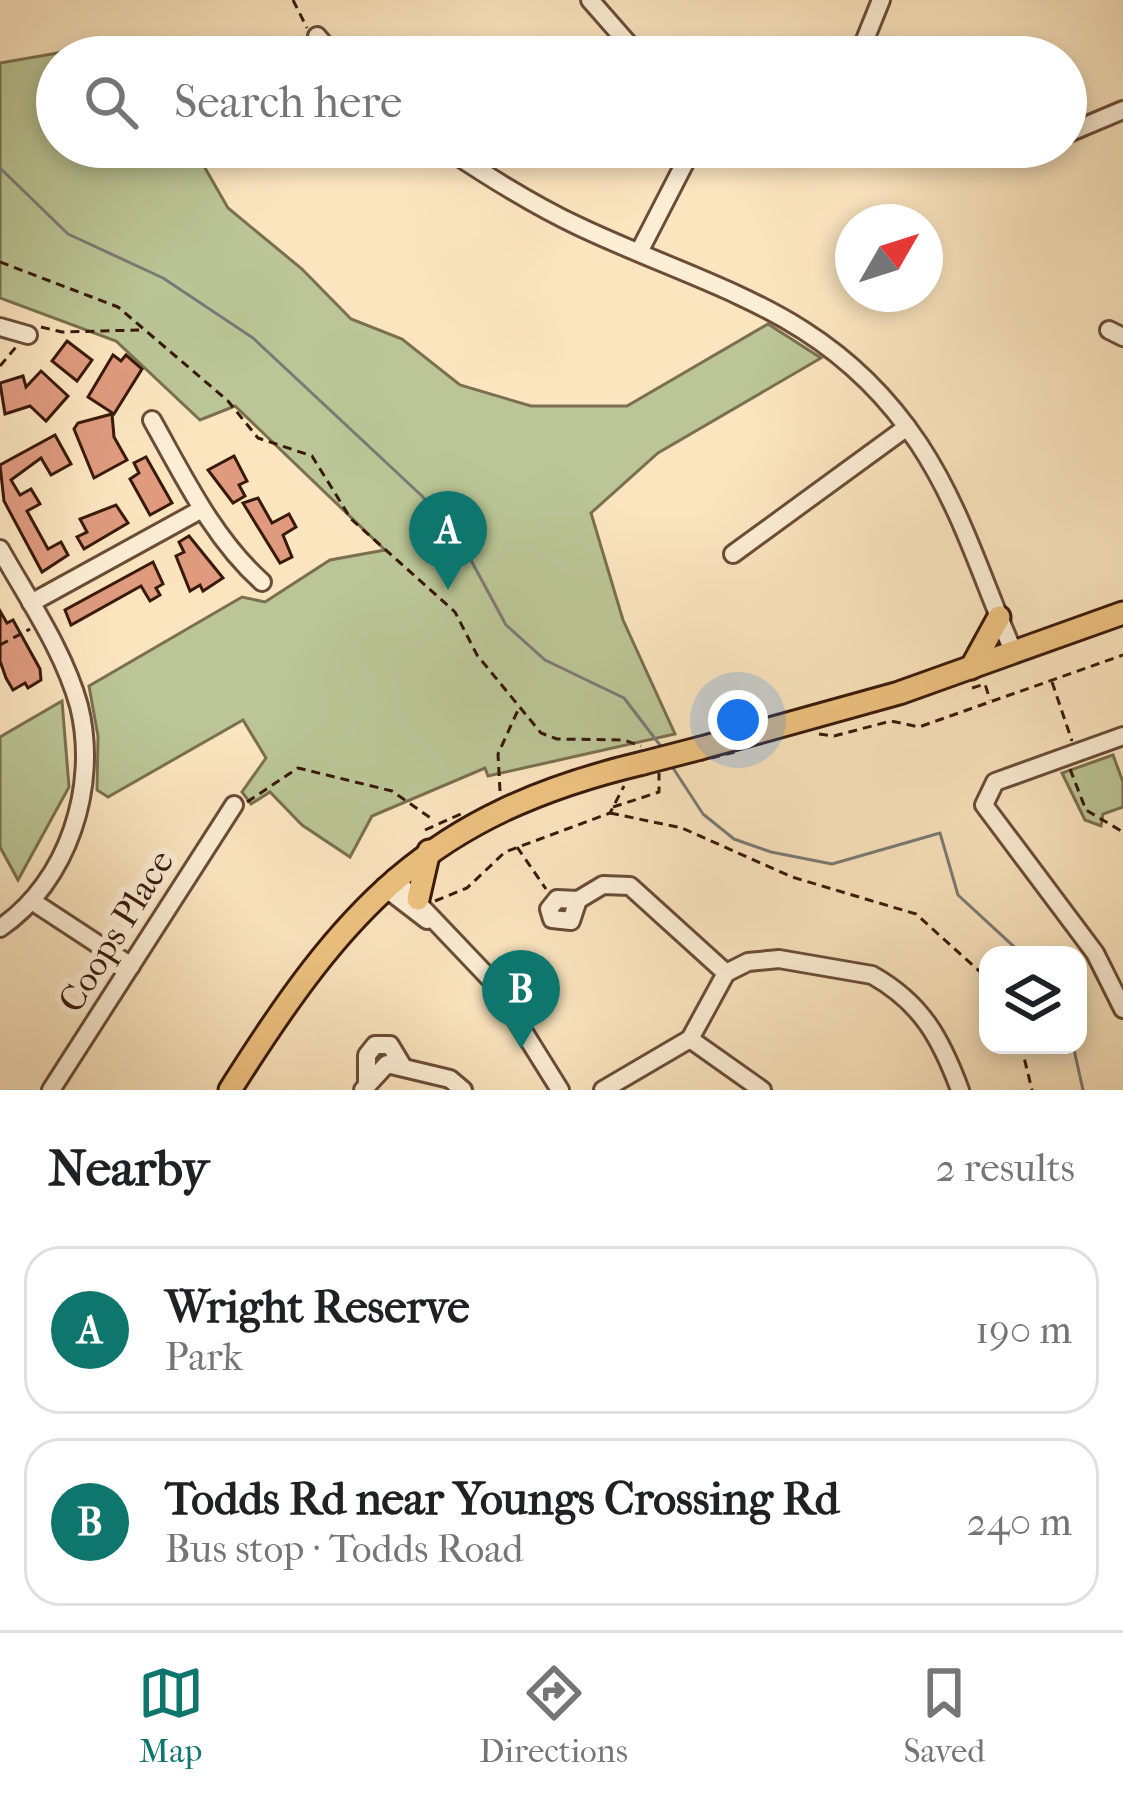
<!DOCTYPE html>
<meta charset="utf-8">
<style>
:root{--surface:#fff;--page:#f6f6f6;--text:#202124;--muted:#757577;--line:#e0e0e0;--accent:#0f766e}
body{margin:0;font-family:"IM FELL French Canon",serif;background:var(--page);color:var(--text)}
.controls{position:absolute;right:36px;bottom:36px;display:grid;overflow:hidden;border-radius:24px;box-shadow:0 6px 18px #0003}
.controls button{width:108px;height:108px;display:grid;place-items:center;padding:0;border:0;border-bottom:3px solid var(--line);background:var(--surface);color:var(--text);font:60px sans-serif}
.compass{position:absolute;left:835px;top:204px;width:108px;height:108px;border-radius:50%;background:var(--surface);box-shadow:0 6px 18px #0003;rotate:51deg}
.you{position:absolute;left:738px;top:720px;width:42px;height:42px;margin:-30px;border:9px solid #fff;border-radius:50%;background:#1a73e8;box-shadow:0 0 0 18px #1a73e833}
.badge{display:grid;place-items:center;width:78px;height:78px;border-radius:50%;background:var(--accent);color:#fff;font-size:39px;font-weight:700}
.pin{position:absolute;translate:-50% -99px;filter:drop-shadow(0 3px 6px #0008)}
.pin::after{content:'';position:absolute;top:63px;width:42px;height:36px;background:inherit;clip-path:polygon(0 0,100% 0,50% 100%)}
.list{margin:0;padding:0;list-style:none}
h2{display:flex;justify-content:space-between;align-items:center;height:156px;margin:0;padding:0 48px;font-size:51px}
h2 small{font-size:39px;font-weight:400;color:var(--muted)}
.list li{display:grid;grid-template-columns:78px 1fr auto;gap:36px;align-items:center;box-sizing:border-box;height:168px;margin:0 24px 24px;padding:0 24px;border:3px solid var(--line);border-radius:36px}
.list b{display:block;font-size:45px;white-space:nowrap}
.list p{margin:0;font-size:39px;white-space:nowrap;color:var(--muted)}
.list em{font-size:39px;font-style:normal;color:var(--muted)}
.icon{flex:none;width:66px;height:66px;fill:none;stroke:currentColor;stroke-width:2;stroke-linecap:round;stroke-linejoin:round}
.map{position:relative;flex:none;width:1123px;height:1090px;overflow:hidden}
.search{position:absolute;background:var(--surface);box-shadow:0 6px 18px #0003;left:36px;right:36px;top:36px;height:132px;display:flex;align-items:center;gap:30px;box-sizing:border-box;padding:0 42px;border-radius:66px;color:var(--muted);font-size:45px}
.sheet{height:540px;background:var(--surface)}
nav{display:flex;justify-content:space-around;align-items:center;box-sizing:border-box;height:168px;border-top:3px solid var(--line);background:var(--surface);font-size:33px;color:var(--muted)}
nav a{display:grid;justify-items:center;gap:6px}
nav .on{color:var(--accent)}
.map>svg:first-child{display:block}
.green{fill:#bbc595;stroke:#7a6f50;stroke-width:3}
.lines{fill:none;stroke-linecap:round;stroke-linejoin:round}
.stream{stroke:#7a7b76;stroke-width:3}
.building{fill:#e09b7f;stroke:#39190b;stroke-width:3}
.minor-casing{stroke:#6a4c38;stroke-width:22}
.major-casing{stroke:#39190b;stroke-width:27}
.path{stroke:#39190b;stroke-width:3;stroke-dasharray:9 6;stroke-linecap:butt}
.minor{stroke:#fceed5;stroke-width:16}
.major{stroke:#eec280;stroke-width:21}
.major-bridge-casing{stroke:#39190b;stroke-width:27;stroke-linecap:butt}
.path-bridge{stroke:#39190b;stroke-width:3;stroke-dasharray:9 6;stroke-linecap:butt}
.major-bridge{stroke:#eec280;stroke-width:21}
.labels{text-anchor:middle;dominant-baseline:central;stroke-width:12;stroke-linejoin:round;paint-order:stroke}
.street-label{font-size:36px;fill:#39190b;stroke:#fceed5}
</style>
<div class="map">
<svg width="1123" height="1090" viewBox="0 0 1123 1090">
<rect width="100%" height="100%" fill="#fbe5bf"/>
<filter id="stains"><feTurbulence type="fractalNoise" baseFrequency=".00167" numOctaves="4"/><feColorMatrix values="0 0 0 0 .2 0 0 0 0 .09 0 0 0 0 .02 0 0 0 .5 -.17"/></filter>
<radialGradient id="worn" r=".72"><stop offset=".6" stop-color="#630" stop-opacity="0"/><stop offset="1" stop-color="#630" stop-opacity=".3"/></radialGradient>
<g class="green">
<path d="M92,47L130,57H57V147H193L228,208L302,269L351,319L402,339L460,385L531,406H627L768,324L821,358L658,453L591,513L623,620L675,734L488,776L485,768L372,816L350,857L302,825L270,792L251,804L242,792L266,758L243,720L108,797L97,790L98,736L89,686L242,597L265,602L330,560L385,550L235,406L200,420L116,341L0,298V63Z"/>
<path d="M62,701L69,787L18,880L0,847V737Z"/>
<path d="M1113,755L1123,782V807L1103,814L1101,826L1085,820L1062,773Z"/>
</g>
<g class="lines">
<g class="stream">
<path d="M0,168L68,234L163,278L253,338L422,496L466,551L506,625L545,660L624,698L663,749"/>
<path d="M673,768L703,814L734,839L771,852L832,864L940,833L958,895L1023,955"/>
<path d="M1073,1045L1083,1090"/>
</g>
</g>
<g class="building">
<path d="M67,341L92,360L77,381L52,361Z"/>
<path d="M113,355L121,361L126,355L142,369L114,414L88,397Z"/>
<path d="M41,371L68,396L46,421L30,406L5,414L0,383L23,376L26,387Z"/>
<path d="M112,414L114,437L127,460L94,478L74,429L78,423Z"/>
<path d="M55,435L71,464L51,475L41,458L11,480L20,495L31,489L40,504L27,511L48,549L61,542L68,555L42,572L4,501L0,465Z"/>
<path d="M234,456L247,481L239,485L245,496L233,503L208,470Z"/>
<path d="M146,457L172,503L150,515L130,479L139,473L134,463Z"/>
<path d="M258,498L272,523L289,514L296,527L283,535L292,557L280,563L243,503Z"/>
<path d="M116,505L128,523L84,549L77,537L87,532L80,519Z"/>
<path d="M189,536L223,578L203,591L200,585L190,591L176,556L184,552L179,542Z"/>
<path d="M153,562L163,584L156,588L160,595L150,601L141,586L71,625L65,610Z"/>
<path d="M0,611L7,623L13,620L40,669L41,680L28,688L25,683L13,690L6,678L0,661Z"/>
</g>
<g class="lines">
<g class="minor-casing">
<g id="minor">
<path d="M590,0L640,57"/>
<path d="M317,36L335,57"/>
<path d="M858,57L881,0"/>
<path d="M1066,134L1123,110"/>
<path d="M444,147C487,176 531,204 578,226C713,290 830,310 919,444C962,509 983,582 1014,653"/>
<path d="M639,252L693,147"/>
<path d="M0,327L28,335"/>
<path d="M1109,330L1123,337"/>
<path d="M152,420C184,477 213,538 262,582"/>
<path d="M0,549C28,599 64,651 79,706C99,786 68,882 0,928"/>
<path d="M733,554L907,427"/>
<path d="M31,603L202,509"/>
<path d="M1123,736L995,782L984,805L1095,953L1123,1009"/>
<path d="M394,878L492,981L560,1090"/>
<path d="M384,887L427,920"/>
<path d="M578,900L571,921L552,919L549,909L557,899L578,900L603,885L630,886L726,973"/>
<path d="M32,901L131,966"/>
<path d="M690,1039L762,1090"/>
<path d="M367,1083V1055L375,1045H390L402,1065"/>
<path d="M51,1090L234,805"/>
<path d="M363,1090L387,1064L450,1079L463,1090"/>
<path d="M603,1090L690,1039L726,973L748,962L779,959L872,975C922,1003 941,1039 960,1090"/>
</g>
</g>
<g class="major-casing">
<g id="major">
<path d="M971,668L999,617"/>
<path d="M701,748L899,693L1123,613"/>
<path d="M418,899L429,851"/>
<path d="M230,1090C344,909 427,814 643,763"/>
</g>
</g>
<g class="path">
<path d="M293,0L307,28"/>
<path d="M0,262L118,307L228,401L258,438L312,456L351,519L455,612L477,655L541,733L557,739L624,740L641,746"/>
<path d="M41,327L62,332L139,330"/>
<path d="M0,366L16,347"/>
<path d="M0,645L30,629"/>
<path d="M1052,682L1072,741"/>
<path d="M972,688L985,684L990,700"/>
<path d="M819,734L834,736L891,721L919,727L1123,655"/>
<path d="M1070,769L1086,810L1123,832"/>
<path d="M500,791L498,754L518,710"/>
<path d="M247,802L298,768L392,791L432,819"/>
<path d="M613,807L659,792V773"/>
<path d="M610,813L682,828L792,877L916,914L988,979"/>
<path d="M425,830L463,813"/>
<path d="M517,847L546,889"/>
<path d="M435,901L467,888L505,852L610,813L624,786"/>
<path d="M1021,1045L1032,1090"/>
</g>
<use href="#minor" class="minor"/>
<use href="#major" class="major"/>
<g class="major-bridge-casing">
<path id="major-bridge" d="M643,763L701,748"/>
</g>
<path class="path-bridge" d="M711,758L735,752"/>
<use href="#major-bridge" class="major-bridge"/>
</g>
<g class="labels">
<g class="street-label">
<text transform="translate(116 931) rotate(-58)">Coops Place</text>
</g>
</g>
<rect width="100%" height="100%" filter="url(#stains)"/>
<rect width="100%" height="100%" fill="url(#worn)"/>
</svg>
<div class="controls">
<button><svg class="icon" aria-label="layers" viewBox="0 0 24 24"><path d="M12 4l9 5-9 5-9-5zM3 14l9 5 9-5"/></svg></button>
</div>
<svg class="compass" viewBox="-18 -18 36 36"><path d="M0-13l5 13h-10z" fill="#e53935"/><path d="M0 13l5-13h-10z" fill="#757577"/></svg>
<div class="you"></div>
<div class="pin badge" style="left:448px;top:590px">A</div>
<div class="pin badge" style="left:521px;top:1049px">B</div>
<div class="search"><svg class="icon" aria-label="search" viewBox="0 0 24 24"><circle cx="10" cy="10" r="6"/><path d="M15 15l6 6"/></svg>Search here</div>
</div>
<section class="sheet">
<h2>Nearby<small>2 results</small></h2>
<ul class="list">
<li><span class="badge">A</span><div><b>Wright Reserve</b><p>Park</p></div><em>190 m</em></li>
<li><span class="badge">B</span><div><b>Todds Rd near Youngs Crossing Rd</b><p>Bus stop · Todds Road</p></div><em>240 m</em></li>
</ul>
</section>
<nav>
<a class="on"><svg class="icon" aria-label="map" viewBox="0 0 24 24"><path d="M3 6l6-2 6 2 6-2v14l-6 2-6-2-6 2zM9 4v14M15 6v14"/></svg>Map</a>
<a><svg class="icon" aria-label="directions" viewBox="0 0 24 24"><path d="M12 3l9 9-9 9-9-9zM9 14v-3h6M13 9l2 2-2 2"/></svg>Directions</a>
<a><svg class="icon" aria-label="saved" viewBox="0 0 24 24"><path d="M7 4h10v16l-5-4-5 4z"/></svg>Saved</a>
</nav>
